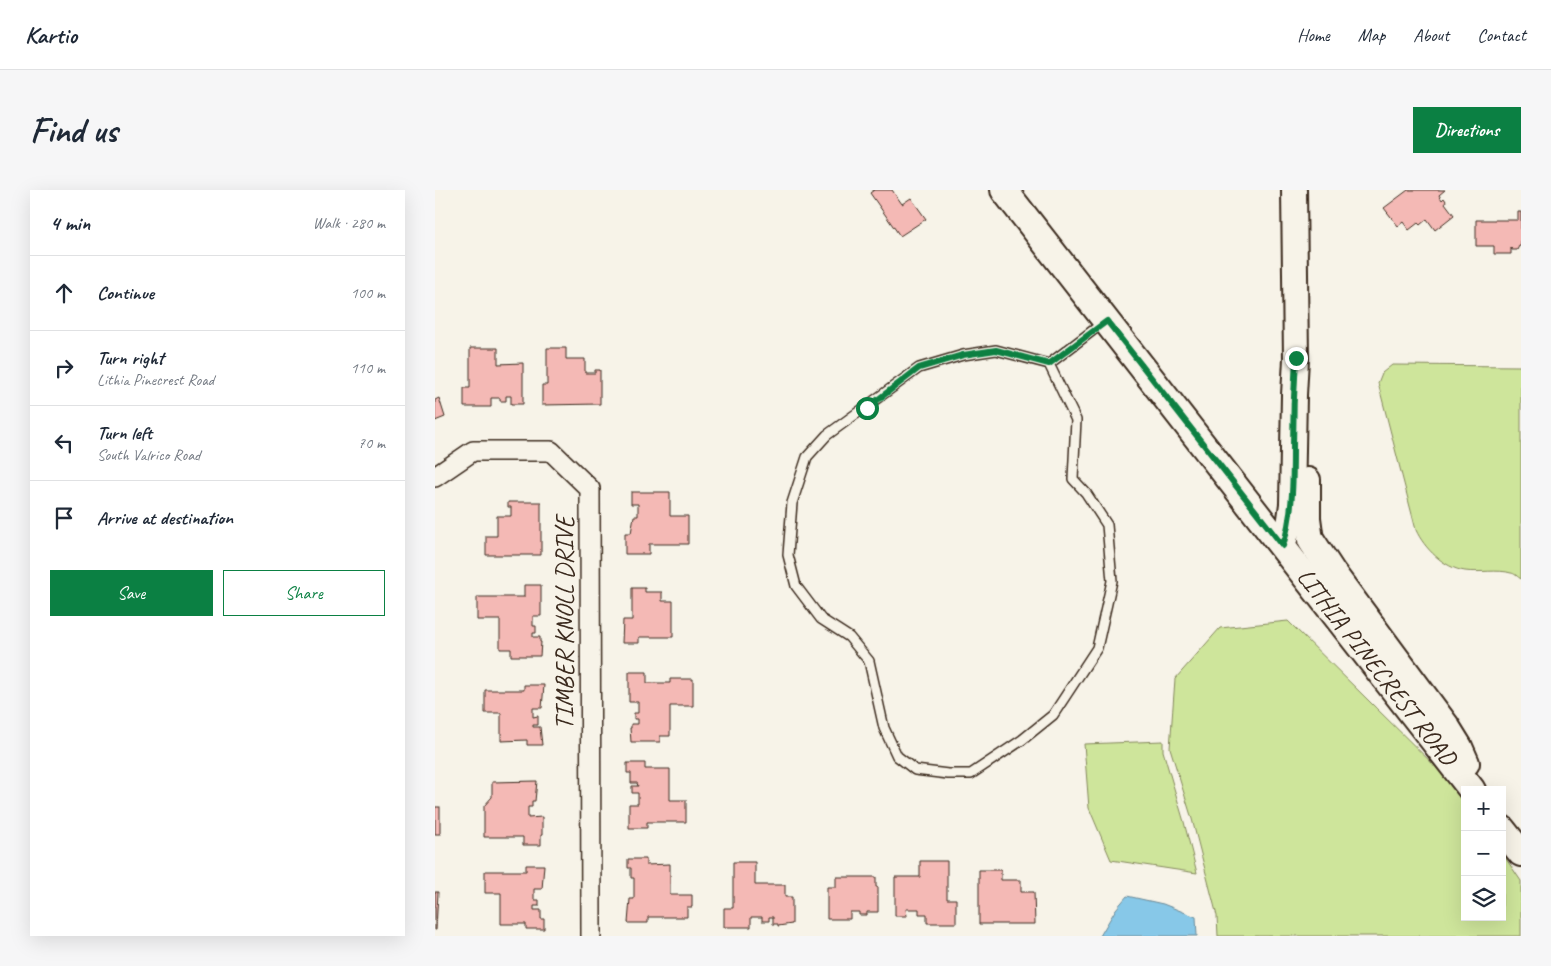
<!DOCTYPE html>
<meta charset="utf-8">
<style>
:root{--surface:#fff;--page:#f6f6f7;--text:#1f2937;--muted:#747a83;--line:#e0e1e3;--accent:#0b8043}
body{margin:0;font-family:Caveat,sans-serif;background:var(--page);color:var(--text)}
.controls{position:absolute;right:15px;bottom:15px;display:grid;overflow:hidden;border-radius:0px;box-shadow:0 5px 20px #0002}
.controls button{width:45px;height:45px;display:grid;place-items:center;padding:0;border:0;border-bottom:1px solid var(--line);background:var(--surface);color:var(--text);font:25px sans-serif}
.stop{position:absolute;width:15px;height:15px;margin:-11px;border:4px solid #0b8043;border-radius:50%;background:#fff}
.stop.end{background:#0b8043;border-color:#fff;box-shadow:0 1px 5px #0008}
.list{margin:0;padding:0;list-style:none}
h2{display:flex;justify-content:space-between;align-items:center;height:65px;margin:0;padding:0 20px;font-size:21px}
h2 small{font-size:16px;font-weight:400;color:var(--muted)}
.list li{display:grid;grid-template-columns:32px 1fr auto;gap:15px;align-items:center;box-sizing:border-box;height:75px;padding:0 20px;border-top:1px solid var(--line)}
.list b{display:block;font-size:19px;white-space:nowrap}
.list p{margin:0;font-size:16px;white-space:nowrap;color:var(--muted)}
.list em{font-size:16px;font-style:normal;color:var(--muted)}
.actions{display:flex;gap:10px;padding:15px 20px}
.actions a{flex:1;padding:11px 0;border:1px solid var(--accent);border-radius:0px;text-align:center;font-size:18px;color:var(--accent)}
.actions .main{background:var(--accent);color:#fff}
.icon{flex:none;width:28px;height:28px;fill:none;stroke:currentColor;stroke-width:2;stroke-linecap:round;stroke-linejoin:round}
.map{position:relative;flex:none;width:1086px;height:746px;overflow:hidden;border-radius:0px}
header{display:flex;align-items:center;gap:30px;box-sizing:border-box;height:70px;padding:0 25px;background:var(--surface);border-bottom:1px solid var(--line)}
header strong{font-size:24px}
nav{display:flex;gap:28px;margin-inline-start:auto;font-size:18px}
.intro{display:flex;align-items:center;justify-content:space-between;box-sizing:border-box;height:120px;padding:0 30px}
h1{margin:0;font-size:35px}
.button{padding:12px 22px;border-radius:0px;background:var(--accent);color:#fff;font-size:18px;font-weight:700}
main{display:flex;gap:30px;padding:0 30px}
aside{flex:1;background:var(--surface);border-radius:0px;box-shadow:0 5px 20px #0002}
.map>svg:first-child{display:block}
.green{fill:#cee59b;stroke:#84885c}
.water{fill:#87c8e8;stroke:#698997}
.building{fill:#f4b9b5;stroke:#3b2a1e}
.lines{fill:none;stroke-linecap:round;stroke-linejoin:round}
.service-casing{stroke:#3b2a1e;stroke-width:12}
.minor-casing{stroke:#3b2a1e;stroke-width:22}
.tertiary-casing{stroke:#3b2a1e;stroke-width:28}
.secondary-casing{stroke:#3b2a1e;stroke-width:30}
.service{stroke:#f7f3e8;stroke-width:9}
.minor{stroke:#f7f3e8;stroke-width:19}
.tertiary{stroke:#f7f3e8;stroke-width:24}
.secondary{stroke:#f7f3e8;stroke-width:26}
.route{stroke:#0b8043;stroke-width:6}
.labels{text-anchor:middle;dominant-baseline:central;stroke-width:4;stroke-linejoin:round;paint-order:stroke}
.street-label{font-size:25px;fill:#3b2a1e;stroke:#f7f3e8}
</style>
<header>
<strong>Kartio</strong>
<nav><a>Home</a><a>Map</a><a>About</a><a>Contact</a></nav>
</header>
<div class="intro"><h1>Find us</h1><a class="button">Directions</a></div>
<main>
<aside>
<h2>4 min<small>Walk · 280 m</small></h2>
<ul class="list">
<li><svg class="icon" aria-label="ahead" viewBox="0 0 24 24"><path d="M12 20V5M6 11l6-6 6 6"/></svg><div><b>Continue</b></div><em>100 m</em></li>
<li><svg class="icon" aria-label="right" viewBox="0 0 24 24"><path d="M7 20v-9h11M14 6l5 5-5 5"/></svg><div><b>Turn right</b><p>Lithia Pinecrest Road</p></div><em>110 m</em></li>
<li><svg class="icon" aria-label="left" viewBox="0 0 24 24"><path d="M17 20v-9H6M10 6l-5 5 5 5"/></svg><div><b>Turn left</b><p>South Valrico Road</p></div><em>70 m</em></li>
<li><svg class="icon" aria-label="arrive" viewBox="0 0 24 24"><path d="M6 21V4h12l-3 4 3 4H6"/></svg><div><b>Arrive at destination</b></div></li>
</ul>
<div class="actions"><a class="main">Save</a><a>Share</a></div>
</aside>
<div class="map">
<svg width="1086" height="746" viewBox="0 0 1086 746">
<rect width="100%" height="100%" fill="#f7f3e8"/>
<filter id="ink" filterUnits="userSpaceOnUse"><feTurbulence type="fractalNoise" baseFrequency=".02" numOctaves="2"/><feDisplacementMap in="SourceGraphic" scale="10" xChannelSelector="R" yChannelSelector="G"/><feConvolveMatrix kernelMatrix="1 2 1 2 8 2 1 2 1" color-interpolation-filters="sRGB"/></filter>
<g filter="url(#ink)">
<g class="green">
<path d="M957,175L1086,176V389C1083,387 1079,383 1076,383C1064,379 1043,383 1030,381C1009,378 989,358 981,340L943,193L947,183Z"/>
<path d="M853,431L1014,590L1030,611V727H1067V663L1086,691V746H783L782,726L757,629L735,558L740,489L785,438Z"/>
<path d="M728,551V561L749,632L762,683L676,670L654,618L649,554Z"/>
</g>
<path class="water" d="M692,706L728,714L761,727L762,746H665L681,719Z"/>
<g class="building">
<path d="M439,0H457L467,14L476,8L491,29L465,46L435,3Z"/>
<path d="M973,0H1010L1004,5L1007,10L1009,8L1011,11L1010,13L1019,25L1000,40L992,29L985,35L983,33L974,40L968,32L963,36L949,18Z"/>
<path d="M1083,22H1086V56H1084L1082,60H1077L1076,58V64H1059V56H1041V30H1083Z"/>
<path d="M35,158H63V174L88,173V214H76V206H71V211H65V208H56V217H29V198H35Z"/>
<path d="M112,158H131V169H150V183H160V180H165V214L107,215V195H112Z"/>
<path d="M4,208L10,227L0,231V210Z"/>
<path d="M196,302H235V326H253V354H214V364H190V343H196L199,326H203V314H196Z"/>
<path d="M73,312H106V365H51V346H62V326H76V317H73Z"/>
<path d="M89,395H106V426H98V436H101V443H98V447H105V452H106L105,466H76V459H65V430H42V407H89Z"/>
<path d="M197,398H210V402H227V411H238V447H204V453H187L188,430H197Z"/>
<path d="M194,482H212V493H235V489H258V516H235V546H225V552H196L195,538H196V534H203V529H199V523H203V512H194Z"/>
<path d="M89,495H109L107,518H98V527L103,526V535H98V537H105L107,555H92V550L66,551V523H50V500H89Z"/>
<path d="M192,573H210V579H235V610H251V632H212V638H194V614H203V603H197V596H203L202,593H196V583H192Z"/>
<path d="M102,591L100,611H97V617H93V628L107,627V645H106V655H88V647H49V616L57,607V592Z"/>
<rect x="0" y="617" width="5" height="27"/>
<path d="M193,669H211V675L235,674V705H257V717H252V727H213V733H193L195,709H199V688H196V678H193Z"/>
<path d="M485,671H512V709H521V733H492V724H484V719H471L472,726H460V687H485Z"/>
<path d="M298,672H320V695H350V707H357V734L343,736V734H338V727H334V731H327V727H316V737H289V718H298Z"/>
<path d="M91,675H109L107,699H99V710H104V716H99V720H106V729H109V739H91V734H66V703H50V681H91Z"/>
<path d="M544,680H566V690H586V702H599L600,734H544Z"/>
<path d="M401,687H441V697H443V722H432V725H424V722H415V729H392V697H401Z"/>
<path d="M0,702H3L1,740H0Z"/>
</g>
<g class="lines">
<g class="service-casing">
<path id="service" d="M614,174L641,230L638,289L651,303L672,335L677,391L662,458L618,525L587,550L536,584H513L480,580L462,566L449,538L434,471L414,447L386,429L361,396L353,365L357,313L372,267L392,245L484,178L528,165L561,160L614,174L669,132"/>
</g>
<g class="minor-casing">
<path id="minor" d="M0,287L38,261H116L155,299L156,746"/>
</g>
<g class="tertiary-casing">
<g id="tertiary">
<path d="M873,290V328L876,350"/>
<path d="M848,356L854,336L857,314L859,205L861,169L859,0"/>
</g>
</g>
<g class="secondary-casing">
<g id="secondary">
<path d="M569,0L1037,600"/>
<path d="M876,350L897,382L1011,536L1024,557L1031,573"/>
<path d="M1067,639L1086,663"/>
</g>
</g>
<use href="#service" class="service"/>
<use href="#minor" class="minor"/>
<use href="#tertiary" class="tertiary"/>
<use href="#secondary" class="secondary"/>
</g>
</g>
<g class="lines" filter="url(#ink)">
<path class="route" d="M432,218L484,178L528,165L561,160L614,174L672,131L848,356C858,323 858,291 858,257C858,227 859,198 861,168"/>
</g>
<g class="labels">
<g class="street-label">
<text transform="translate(130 433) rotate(-90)">TIMBER KNOLL DRIVE</text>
<text transform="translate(942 477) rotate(52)">LITHIA PINECREST ROAD</text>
</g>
</g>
</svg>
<div class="controls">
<button>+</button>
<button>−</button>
<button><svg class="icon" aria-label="layers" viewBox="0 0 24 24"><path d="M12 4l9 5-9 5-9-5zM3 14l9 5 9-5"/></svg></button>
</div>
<div class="stop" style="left:432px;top:218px"></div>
<div class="stop end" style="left:861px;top:168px"></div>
</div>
</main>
